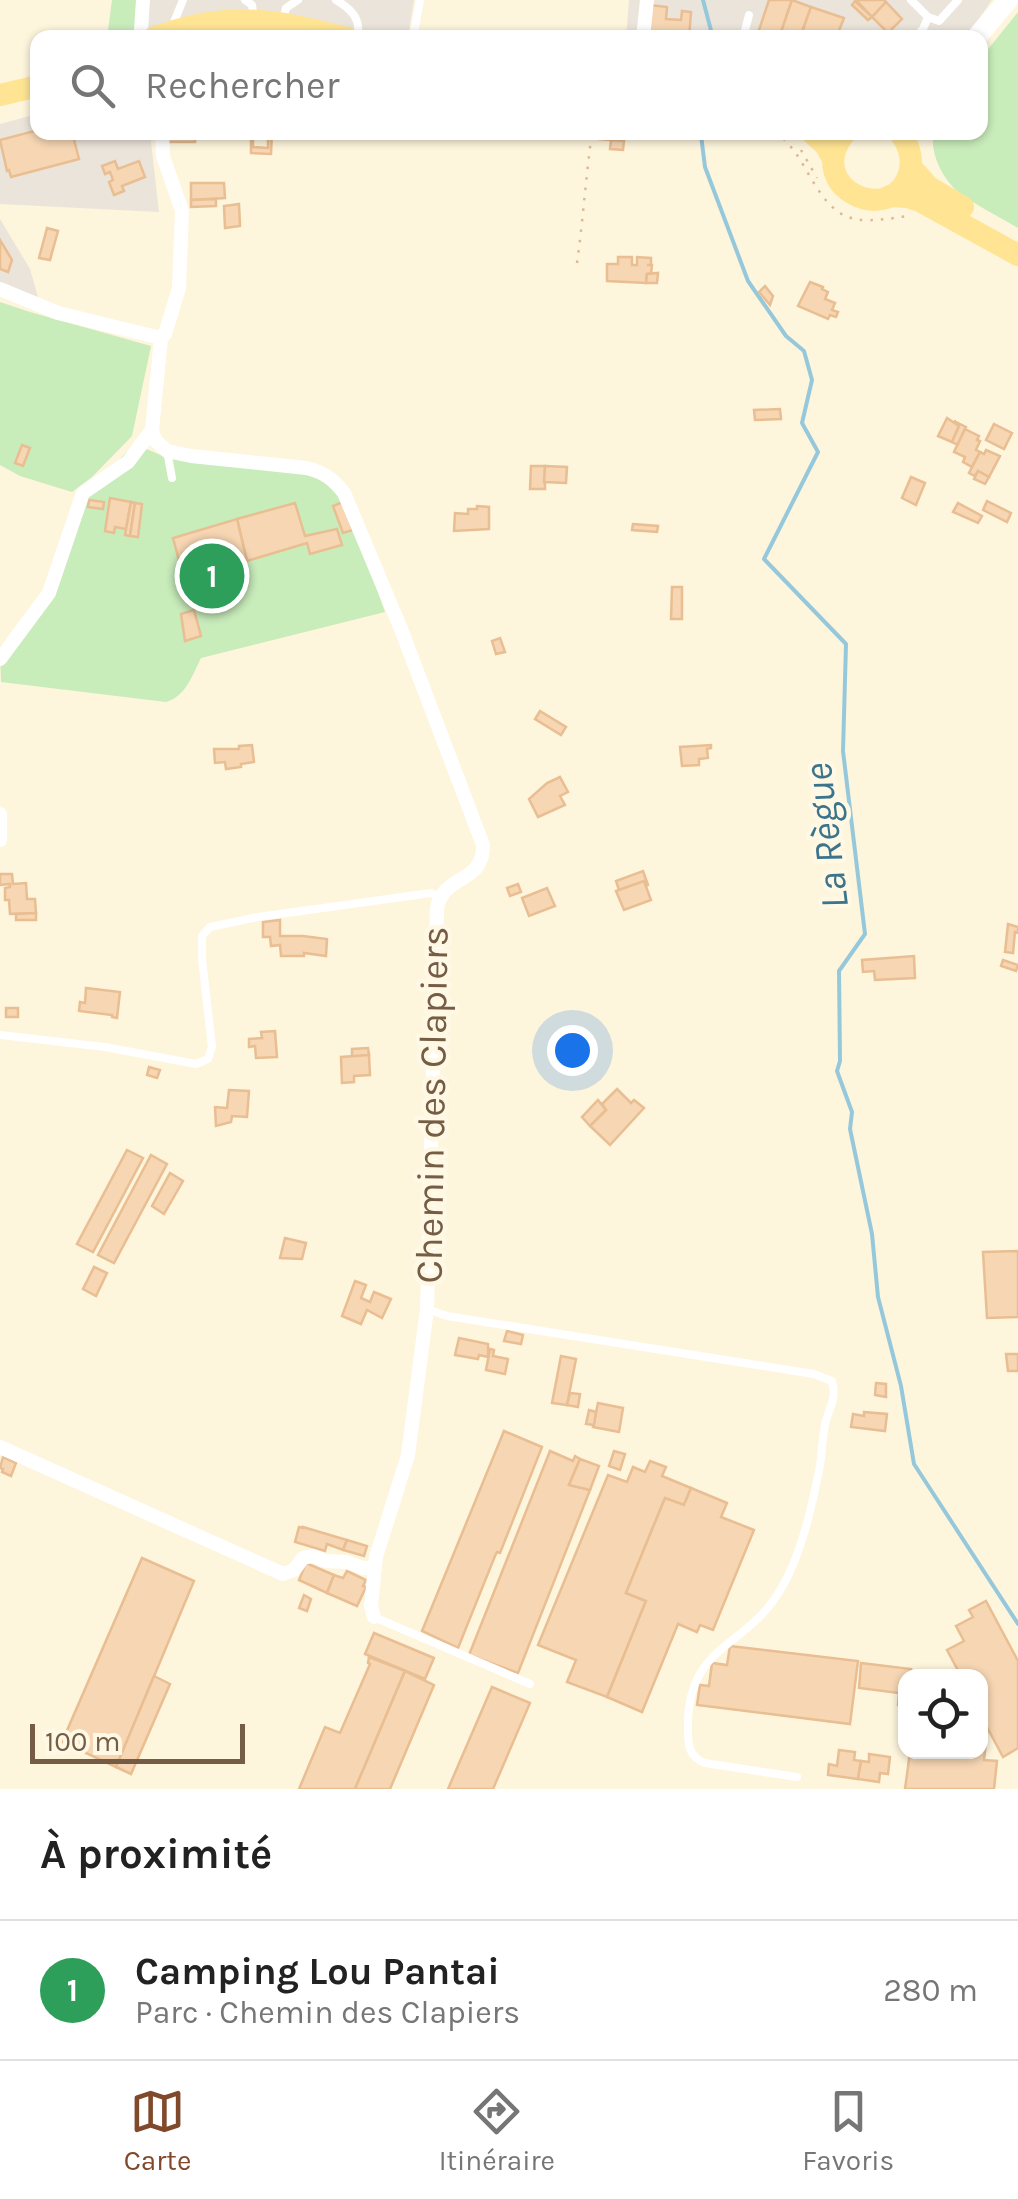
<!DOCTYPE html>
<html lang="fr">
<meta charset="utf-8">
<style>
:root{--surface:#fff;--page:#f6f6f6;--text:#222;--muted:#767676;--line:#e0e0e0;--accent:#80492b}
body{margin:0;font-family:Karla,sans-serif;background:var(--page);color:var(--text)}
.controls{position:absolute;right:30px;bottom:30px;display:grid;overflow:hidden;border-radius:20px;box-shadow:0 2px 8px #0004}
.controls button{width:90px;height:90px;display:grid;place-items:center;padding:0;border:0;border-bottom:2px solid var(--line);background:var(--surface);color:var(--text);font:50px sans-serif}
.scale{position:absolute;left:30px;bottom:25px;width:215px;box-sizing:border-box;padding-left:10px;border:5px solid #755c44;border-top:0;font-size:28px;line-height:35px;white-space:nowrap;color:#755c44;-webkit-text-stroke:8px #fff8e5;paint-order:stroke}
.you{position:absolute;left:572px;top:1050px;width:35px;height:35px;margin:-25px;border:8px solid #fff;border-radius:50%;background:#1a73e8;box-shadow:0 0 0 15px #1a73e833}
.badge{display:grid;place-items:center;width:65px;height:65px;border-radius:50%;background:var(--accent);color:#fff;font-size:32px;font-weight:700}
.pin{position:absolute;translate:-50% -50%;border:5px solid #fff;box-shadow:0 2px 10px #0006}
.list{margin:0;padding:0;list-style:none}
h2{display:flex;justify-content:space-between;align-items:center;height:130px;margin:0;padding:0 40px;font-size:42px}
h2 small{font-size:32px;font-weight:400;color:var(--muted)}
.list li{display:grid;grid-template-columns:65px 1fr auto;gap:30px;align-items:center;box-sizing:border-box;height:140px;padding:0 40px;border-top:2px solid var(--line)}
.list b{display:block;font-size:38px;white-space:nowrap}
.list p{margin:0;font-size:32px;white-space:nowrap;color:var(--muted)}
.list em{font-size:32px;font-style:normal;color:var(--muted)}
.icon{flex:none;width:55px;height:55px;fill:none;stroke:currentColor;stroke-width:2;stroke-linecap:round;stroke-linejoin:round}
.map{position:relative;flex:none;width:1018px;height:1789px;overflow:hidden}
.search{position:absolute;background:var(--surface);box-shadow:0 2px 8px #0004;left:30px;right:30px;top:30px;height:110px;display:flex;align-items:center;gap:25px;box-sizing:border-box;padding:0 35px;border-radius:20px;color:var(--muted);font-size:38px}
.sheet{height:270px;background:var(--surface)}
nav{display:flex;justify-content:space-around;align-items:center;box-sizing:border-box;height:140px;border-top:2px solid var(--line);background:var(--surface);font-size:28px;color:var(--muted)}
nav a{display:grid;justify-items:center;gap:5px}
nav .on{color:var(--accent)}
.map>svg:first-child{display:block}
.industrial{fill:#ebe4da}
.green{fill:#c9ecbb}
.lines{fill:none;stroke-linecap:round;stroke-linejoin:round}
.stream{stroke:#96c8db;stroke-width:4}
.building{fill:#f6d6b3;stroke:#e9be92;stroke-width:2.5}
.path{stroke:#dab996;stroke-width:2.5;stroke-dasharray:2.5 8;stroke-linecap:butt}
.service{stroke:#fff;stroke-width:8}
.minor{stroke:#fff;stroke-width:14}
.secondary{stroke:#fff;stroke-width:20}
.primary{stroke:#ffe493;stroke-width:22}
.labels{text-anchor:middle;dominant-baseline:central;stroke-width:9;stroke-linejoin:round;paint-order:stroke}
.street-label{font-size:38px;fill:#755c44;stroke:#fff8e5}
.water-label{font-size:40px;font-style:italic;fill:#3c748b;stroke:#fff8e5}
</style>
<div class="map">
<svg width="1018" height="1789" viewBox="0 0 1018 1789">
<rect width="100%" height="100%" fill="#fef5dd"/>
<g class="industrial">
<path d="M149,0H414L408,37H386L304,17L148,30Z"/>
<path d="M629,0H992L966,37L626,38Z"/>
<path d="M37,114L38,132L150,133L159,212L0,204V124Z"/>
<path d="M0,219L30,269L39,301L0,287Z"/>
</g>
<g class="green">
<path d="M112,0H149L148,30L128,37L107,38Z"/>
<path d="M1018,12V228C1000,217 971,203 956,190C942,177 929,151 934,133L980,132L981,58Z"/>
<path d="M0,302L30,312L151,346L132,436L92,477L72,492L20,476L0,465Z"/>
<path d="M134,444L163,456L306,473L320,477L345,501L385,612L201,658C192,676 186,696 166,702L1,682L0,647L48,589L72,511Z"/>
</g>
<g class="lines">
<g class="stream">
<path d="M703,0L713,38"/>
<path d="M701,135L705,167L748,281L786,336L804,351L812,380L802,423L818,452L764,559L846,644L843,751L865,934L839,971L840,1061L837,1071L852,1112L850,1129L872,1234L878,1297L901,1386L914,1464L1018,1624"/>
</g>
</g>
<g class="building">
<path d="M769,0H792L779,38L758,33Z"/>
<path d="M792,0L811,7L800,38H779Z"/>
<path d="M856,0H884L886,2L872,17Z"/>
<path d="M855,1L872,17L868,20L852,5Z"/>
<path d="M886,2L902,19L888,33L872,17Z"/>
<path d="M650,5L667,7L666,19L681,20L682,11L691,12L689,38H647Z"/>
<path d="M811,7L844,18L836,38H800Z"/>
<path d="M38,130V132H72L79,159L11,177L9,170L7,171L0,140Z"/>
<path d="M168,132H196L195,142H168Z"/>
<path d="M251,132H253V147L268,148V132H272L271,154L251,153Z"/>
<path d="M599,132H625L624,141L599,139Z"/>
<path d="M611,140L624,141L623,150L610,149Z"/>
<path d="M115,161L118,169L139,161L145,177L122,186L124,191L114,195L109,182L113,180L110,172L105,174L102,166Z"/>
<path d="M191,183H224L225,198L191,200Z"/>
<path d="M216,199V206L191,207V200Z"/>
<path d="M239,204L240,226L225,228L224,206Z"/>
<path d="M47,228L58,231L50,260L39,258Z"/>
<path d="M0,240L12,260L8,272L0,269Z"/>
<path d="M618,257H632V265H637V257L651,258V265H647H652L651,274H647L646,283L607,281V264H618Z"/>
<path d="M658,273L657,283H646L647,274Z"/>
<path d="M810,282L823,287L822,289L828,292L825,299L835,303L832,310L838,312L836,317L830,315L828,319L798,306Z"/>
<path d="M765,286L773,296L770,305L759,292Z"/>
<path d="M780,409L781,419L755,420L754,410Z"/>
<path d="M947,418L959,426L952,442L938,436Z"/>
<path d="M954,421L966,427L958,445L952,442L959,426Z"/>
<path d="M994,424L1012,433L1004,449L986,440Z"/>
<path d="M965,429L979,436L977,440L980,441L976,450L980,452L972,467L963,462L965,457L954,452Z"/>
<path d="M22,445L30,448L23,466L15,463Z"/>
<path d="M986,450L1000,456L989,477L978,471L975,476L969,473L980,452L984,454Z"/>
<path d="M531,466H545V489H530Z"/>
<path d="M545,466L567,467L566,483L544,482Z"/>
<path d="M978,471L989,477L985,484L974,479Z"/>
<path d="M911,477L925,483L916,505L902,498Z"/>
<path d="M110,498L131,502L126,529L115,527L114,533L105,531Z"/>
<path d="M89,500L104,502L103,509L88,507Z"/>
<path d="M987,501L1011,513L1007,522L983,510Z"/>
<path d="M131,502L135,503L130,536L125,535Z"/>
<path d="M343,502L353,530L343,533L333,506Z"/>
<path d="M135,503L142,504L138,537L130,536Z"/>
<path d="M295,503L305,536L337,529L342,545L310,554L307,543L247,561L237,519Z"/>
<path d="M958,503L982,516L978,523L953,512Z"/>
<path d="M477,506L489,507V529L454,531L455,513L468,514V509H477Z"/>
<path d="M237,519L247,561L184,579L173,538Z"/>
<path d="M633,524L658,526L657,532L632,530Z"/>
<path d="M672,587H682V619H671Z"/>
<path d="M194,610L201,636L185,641L181,614Z"/>
<path d="M500,638L505,652L496,654L492,641Z"/>
<path d="M540,711L566,727L561,735L535,719Z"/>
<path d="M252,745L254,762L241,764V767L226,769L225,762L215,763L214,749H239V746Z"/>
<path d="M711,745V748L707,749L708,758L699,759V765L682,766L680,747Z"/>
<path d="M560,777L568,792L560,796L565,805L538,817L529,799L547,783Z"/>
<path d="M643,871L648,885L646,886L644,881L619,890L616,881Z"/>
<path d="M0,874H12L13,884L26,883L27,899H35L36,913L10,914L9,900H5V888L10,887V884L0,885Z"/>
<path d="M644,881L651,900L624,910L616,891Z"/>
<path d="M518,884L521,892L510,896L507,888Z"/>
<path d="M547,888L555,906L529,916L522,898Z"/>
<path d="M36,913V920H16V914Z"/>
<path d="M280,920V936H303L327,939L326,956L304,953V956H281L280,945L271,946L270,937H263V922Z"/>
<path d="M1008,924L1018,927V933L1015,932L1013,953L1005,952Z"/>
<path d="M914,956L915,978L875,980L874,971L863,972L862,960Z"/>
<path d="M1003,960L1018,965L1016,971L1001,966Z"/>
<path d="M86,988L120,992L117,1018L112,1017V1015L79,1011L80,1002L85,1003Z"/>
<rect x="6" y="1008" width="12" height="9"/>
<path d="M275,1031L277,1057L256,1058L255,1046L249,1047V1039L262,1038L261,1032Z"/>
<path d="M368,1048L369,1055L352,1057V1049Z"/>
<path d="M369,1055L370,1075L354,1076V1082L342,1083L341,1057Z"/>
<path d="M149,1067L160,1070L157,1078L147,1075Z"/>
<path d="M617,1089L631,1103L634,1100L644,1108L610,1145L590,1126L606,1110L602,1104Z"/>
<path d="M229,1090L249,1091L247,1117L232,1116L231,1122L216,1126L215,1107L227,1108Z"/>
<path d="M598,1100L606,1110L590,1126L582,1117Z"/>
<path d="M127,1150L143,1158L93,1252L77,1244Z"/>
<path d="M151,1155L167,1164L114,1263L98,1255Z"/>
<path d="M170,1173L183,1181L164,1214L152,1206Z"/>
<path d="M285,1238L306,1243L302,1259L280,1258Z"/>
<path d="M1018,1251V1317L987,1318L983,1252Z"/>
<path d="M94,1267L107,1273L96,1296L83,1289Z"/>
<path d="M355,1281L366,1285L361,1298L370,1302L374,1292L391,1299L382,1318L367,1310L361,1324L342,1316Z"/>
<path d="M507,1331L523,1335L521,1344L504,1341Z"/>
<path d="M459,1338L488,1344V1357L479,1355L478,1359L455,1355Z"/>
<path d="M490,1349L494,1350L493,1356L508,1359L505,1374L486,1370Z"/>
<path d="M1006,1354H1018V1371H1008Z"/>
<path d="M561,1356L576,1359L567,1405L552,1403Z"/>
<path d="M876,1383L886,1384V1397L875,1395Z"/>
<path d="M570,1393L580,1394L578,1407L567,1405Z"/>
<path d="M598,1403L623,1408L619,1432L593,1427Z"/>
<path d="M589,1410L596,1412L594,1425L586,1424Z"/>
<path d="M864,1412L887,1414L885,1431L851,1427L853,1414L864,1416Z"/>
<path d="M504,1431L542,1447L500,1553L497,1552L495,1556L458,1648L422,1631Z"/>
<path d="M550,1451L573,1461L575,1456L580,1459L569,1485L590,1490L518,1673L469,1655Z"/>
<path d="M614,1451L625,1454L620,1470L609,1466Z"/>
<path d="M3,1457L16,1463L11,1476L2,1472L3,1469L0,1468Z"/>
<path d="M580,1459L599,1466L590,1490L569,1485Z"/>
<path d="M650,1461L666,1467L662,1476L691,1488L684,1505L665,1498L626,1593L646,1601L607,1697L567,1682L576,1660L538,1645L608,1475L627,1482L633,1467L645,1472Z"/>
<path d="M691,1488L727,1503L721,1517L754,1530L713,1630L700,1625L697,1632L678,1624L642,1712L607,1697L646,1601L626,1593L665,1498L684,1505Z"/>
<path d="M299,1527L303,1528V1527L347,1540L343,1550L327,1544L325,1551L295,1542Z"/>
<path d="M347,1540L367,1546L364,1556L343,1550Z"/>
<path d="M142,1558L194,1581L116,1767L62,1742Z"/>
<path d="M306,1563L334,1575L327,1593L299,1580Z"/>
<path d="M347,1571L366,1580L363,1586L366,1587L357,1606L327,1593L334,1575L343,1578Z"/>
<path d="M304,1595L311,1599L307,1611L299,1608Z"/>
<path d="M986,1601L1018,1661V1748L1003,1757L980,1714V1676H961L947,1650L964,1641L956,1626L973,1617L969,1610Z"/>
<path d="M374,1633L434,1658L425,1679L365,1654Z"/>
<path d="M730,1646L858,1661L850,1724L697,1705L700,1685L709,1686L712,1663L727,1665Z"/>
<path d="M369,1657L405,1671L355,1789H299L325,1727L340,1733L370,1664L368,1663Z"/>
<path d="M861,1663L911,1669L910,1676H906V1707L898,1705L899,1693L859,1688Z"/>
<path d="M405,1671L434,1685L390,1789H355Z"/>
<path d="M154,1676L170,1684L131,1774L116,1767Z"/>
<path d="M492,1687L530,1703L493,1789H448Z"/>
<path d="M980,1732L987,1733L984,1760L997,1761L994,1789H905L910,1752H980Z"/>
<path d="M839,1750L855,1752L854,1760L861,1761L858,1779L828,1775L829,1764L837,1766Z"/>
<path d="M869,1754L890,1757L888,1774L880,1773L879,1782L858,1779L861,1761L869,1762Z"/>
</g>
<g class="lines">
<g class="path">
<path d="M775,132C789,142 797,154 805,168C835,221 847,226 907,216"/>
<path d="M801,150L817,178"/>
<path d="M577,263C583,220 586,176 592,132"/>
</g>
<g class="service">
<path d="M245,0L252,5L254,19"/>
<path d="M336,0C351,9 362,19 357,38"/>
<path d="M911,0L928,17L939,21L958,0"/>
<path d="M283,19L286,8L298,0"/>
<path d="M176,28L174,22L183,0"/>
<path d="M413,38L420,0"/>
<path d="M743,38L749,15"/>
<path d="M915,38L923,29L928,17"/>
<path d="M167,451L172,478"/>
<path d="M0,1035L105,1047L196,1064L208,1059L212,1047L202,959V936L210,927L258,917L431,893L439,897"/>
<path d="M427,1309L447,1316L814,1374L832,1381C837,1401 829,1406 825,1425C822,1440 822,1456 819,1471C811,1510 801,1555 781,1589C746,1650 685,1643 688,1732C688,1747 690,1757 705,1763L797,1777"/>
<path d="M374,1617L530,1684"/>
</g>
<g class="minor">
<path d="M143,0L141,30L143,38"/>
<path d="M643,38L647,0"/>
<path d="M162,132L163,156L182,211L179,288L165,334L161,338L152,430L155,440L167,451L191,456L306,468C324,472 333,479 344,493L401,629L483,845C484,884 444,873 437,908L427,1309L408,1455L376,1557L371,1606L374,1617"/>
<path d="M0,289L58,313L161,338"/>
<path d="M0,659L49,593L83,493L128,462L152,430"/>
<path d="M0,814V840"/>
<path d="M0,1447L283,1574L294,1570L303,1558L313,1556L326,1561L347,1562L363,1568H374"/>
</g>
<path class="secondary" d="M976,38L1008,0"/>
<g class="primary">
<path d="M153,38C228,10 272,19 347,38"/>
<path d="M0,95L38,86"/>
<path d="M811,132L826,146L833,159"/>
<path d="M846,132C799,188 896,231 910,170C913,155 908,143 899,132"/>
<path d="M911,167L929,187L963,207"/>
<path d="M890,196L908,197L920,201L1018,255"/>
</g>
</g>
<g class="labels">
<g class="street-label">
<text transform="translate(432 1105) rotate(-89)">Chemin des Clapiers</text>
</g>
<g class="water-label">
<text transform="translate(826 836) rotate(-97)">La Règue</text>
</g>
</g>
</svg>
<div class="controls">
<button><svg class="icon" aria-label="locate" viewBox="0 0 24 24"><circle cx="12" cy="12" r="6"/><path d="M12 2v4M12 18v4M2 12h4M18 12h4"/></svg></button>
</div>
<div class="scale">100 m</div>
<div class="you"></div>
<div class="pin badge" style="left:212px;top:576px;background:#2e9e5b">1</div>
<div class="search"><svg class="icon" aria-label="search" viewBox="0 0 24 24"><circle cx="10" cy="10" r="6"/><path d="M15 15l6 6"/></svg>Rechercher</div>
</div>
<section class="sheet">
<h2>À proximité<small></small></h2>
<ul class="list">
<li><span class="badge" style="background:#2e9e5b">1</span><div><b>Camping Lou Pantai</b><p>Parc · Chemin des Clapiers</p></div><em>280 m</em></li>
</ul>
</section>
<nav>
<a class="on"><svg class="icon" aria-label="map" viewBox="0 0 24 24"><path d="M3 6l6-2 6 2 6-2v14l-6 2-6-2-6 2zM9 4v14M15 6v14"/></svg>Carte</a>
<a><svg class="icon" aria-label="directions" viewBox="0 0 24 24"><path d="M12 3l9 9-9 9-9-9zM9 14v-3h6M13 9l2 2-2 2"/></svg>Itinéraire</a>
<a><svg class="icon" aria-label="saved" viewBox="0 0 24 24"><path d="M7 4h10v16l-5-4-5 4z"/></svg>Favoris</a>
</nav>
